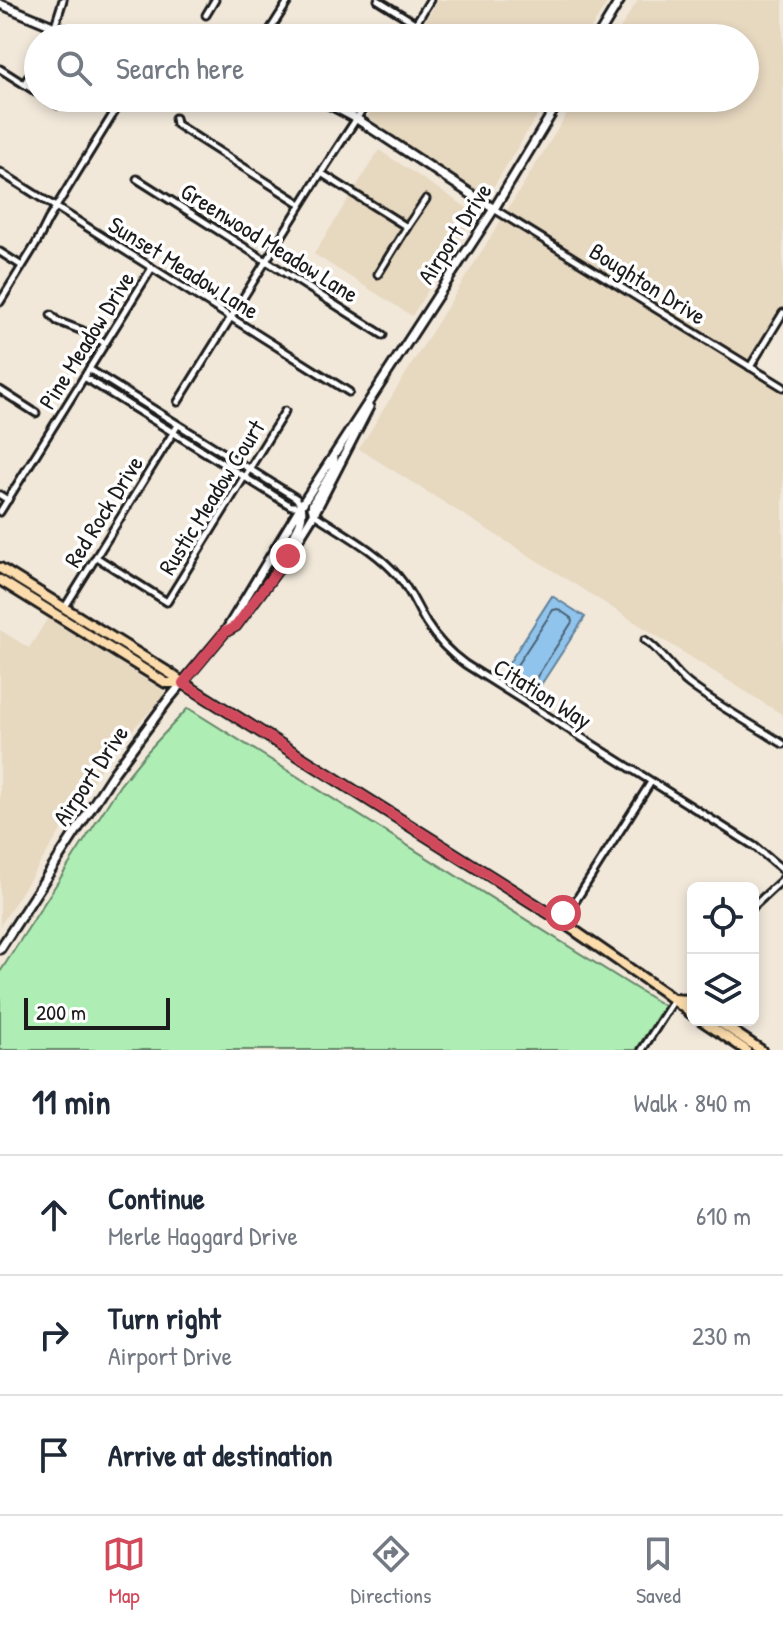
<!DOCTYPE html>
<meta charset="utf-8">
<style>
:root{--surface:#fff;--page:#f2f2f3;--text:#1f2937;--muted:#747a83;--line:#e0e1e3;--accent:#d1495b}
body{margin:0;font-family:"Patrick Hand",sans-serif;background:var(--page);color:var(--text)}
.controls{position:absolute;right:24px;bottom:24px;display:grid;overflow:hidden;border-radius:12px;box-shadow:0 4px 12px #0003}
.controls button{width:72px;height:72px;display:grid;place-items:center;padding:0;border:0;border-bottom:2px solid var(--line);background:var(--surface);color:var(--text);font:40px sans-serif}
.scale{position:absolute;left:24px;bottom:20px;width:146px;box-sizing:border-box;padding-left:8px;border:4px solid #1c1c1c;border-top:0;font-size:22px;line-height:28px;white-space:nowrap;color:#1c1c1c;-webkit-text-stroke:6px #fff;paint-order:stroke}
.stop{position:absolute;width:24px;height:24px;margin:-18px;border:6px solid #d1495b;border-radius:50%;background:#fff}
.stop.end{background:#d1495b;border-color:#fff;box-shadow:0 2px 8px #0008}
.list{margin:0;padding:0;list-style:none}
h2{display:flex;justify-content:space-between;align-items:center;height:104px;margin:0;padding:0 32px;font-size:34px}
h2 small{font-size:26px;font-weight:400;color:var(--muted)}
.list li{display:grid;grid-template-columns:52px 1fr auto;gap:24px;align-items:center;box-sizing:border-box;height:120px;padding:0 32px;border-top:2px solid var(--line)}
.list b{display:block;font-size:30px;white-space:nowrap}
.list p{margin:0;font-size:26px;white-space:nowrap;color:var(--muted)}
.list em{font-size:26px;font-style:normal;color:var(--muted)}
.icon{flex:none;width:44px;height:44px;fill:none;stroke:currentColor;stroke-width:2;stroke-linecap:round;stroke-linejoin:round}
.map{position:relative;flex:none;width:783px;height:1050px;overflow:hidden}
.search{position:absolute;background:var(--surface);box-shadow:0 4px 12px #0003;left:24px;right:24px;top:24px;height:88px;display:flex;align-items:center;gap:20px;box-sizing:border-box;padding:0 28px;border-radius:44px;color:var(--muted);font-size:30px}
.sheet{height:464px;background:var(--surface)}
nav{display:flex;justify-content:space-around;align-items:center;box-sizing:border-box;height:112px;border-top:2px solid var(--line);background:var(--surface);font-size:22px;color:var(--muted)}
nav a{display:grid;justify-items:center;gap:4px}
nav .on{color:var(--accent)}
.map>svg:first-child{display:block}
.built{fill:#e7d8c0}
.green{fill:#aeeeb5;stroke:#658568;stroke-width:2}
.water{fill:#90c4ed;stroke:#628199;stroke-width:2}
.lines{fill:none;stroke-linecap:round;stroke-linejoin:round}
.shore{stroke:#4a5f70;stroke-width:2}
.minor-casing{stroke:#1c1c1c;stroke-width:11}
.tertiary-casing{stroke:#1c1c1c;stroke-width:13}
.secondary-casing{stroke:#1c1c1c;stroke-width:13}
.primary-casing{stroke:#1c1c1c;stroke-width:14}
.minor{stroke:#fff;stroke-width:5}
.tertiary{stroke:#fff;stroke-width:7}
.secondary{stroke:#fff;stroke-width:7}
.primary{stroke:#fcdcac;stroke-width:8}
.route{stroke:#d1495b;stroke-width:10}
.labels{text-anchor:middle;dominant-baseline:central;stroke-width:7;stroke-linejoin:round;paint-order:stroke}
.street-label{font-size:24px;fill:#1c1c1c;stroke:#fff}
</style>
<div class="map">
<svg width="783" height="1050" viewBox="0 0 783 1050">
<rect width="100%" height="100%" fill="#f1e8da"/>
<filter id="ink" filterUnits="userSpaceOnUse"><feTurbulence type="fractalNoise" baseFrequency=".0125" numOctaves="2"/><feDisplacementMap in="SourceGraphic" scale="16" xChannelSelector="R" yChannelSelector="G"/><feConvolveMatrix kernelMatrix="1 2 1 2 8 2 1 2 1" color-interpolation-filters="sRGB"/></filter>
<g filter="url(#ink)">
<g class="built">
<path d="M438,0H609L585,38H415Z"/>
<path d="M638,0H783V309L747,369L783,392V715L359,449L577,98H745V38H614Z"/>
<path d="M379,98H548L484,202L365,115L368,116Z"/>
<path d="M379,150L472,211L473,217L412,316L314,254Z"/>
<path d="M48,618L167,693L133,729L99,771L0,926V630L29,648Z"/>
</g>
<path class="green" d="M188,708L664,1006L636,1050H0V972L120,785L146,753Z"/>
<path class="water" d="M552,596L585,617L533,697L500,677Z"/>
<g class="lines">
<path class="shore" d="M558,609L571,618L572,622L533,683L528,684L514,676L513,671L553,610Z"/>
<g class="minor-casing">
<g id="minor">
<path d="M378,0L415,23"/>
<path d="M206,15L215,0"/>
<path d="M270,30L289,0"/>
<path d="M51,38L63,0"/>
<path d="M407,38L430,0"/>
<path d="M0,69L38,93"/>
<path d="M24,84L38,62"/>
<path d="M46,98L58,105"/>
<path d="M175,118L176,124L301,204"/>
<path d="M0,172L349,392"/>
<path d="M321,173L407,227"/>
<path d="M137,179L383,335"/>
<path d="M494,209L783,387"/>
<path d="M0,252L22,266"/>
<path d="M378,274L407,227L426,199"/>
<path d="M0,302L36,244L48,220L123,98"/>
<path d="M51,315L57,321L83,331L105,343"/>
<path d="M750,367L783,313"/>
<path d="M89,369L296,498L301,505"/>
<path d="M84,377L291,506H300"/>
<path d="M0,390L36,413"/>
<path d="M178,402L321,173L370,98"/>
<path d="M0,495L8,500"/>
<path d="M0,512L152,268"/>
<path d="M314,514C342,533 376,550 398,576C411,591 417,608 427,624C437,640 450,653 465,664L754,846L783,870"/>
<path d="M96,557L167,602L285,411"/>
<path d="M65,607L178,425"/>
<path d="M645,640C662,651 672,671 689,684C718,706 752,724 783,744"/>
<path d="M573,906L571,915L574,927"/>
<path d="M753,907L783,879"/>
<path d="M552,915L566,912L573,905L651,782"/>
<path d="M642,1050L674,1000"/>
</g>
</g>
<g class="tertiary-casing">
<g id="tertiary">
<path d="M0,4L55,27L99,38"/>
<path d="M317,98L357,119L494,209"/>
</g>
</g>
<g class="secondary-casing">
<g id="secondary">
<path d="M597,38L620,0"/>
<path d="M314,514L312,508L313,503L333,470L334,459"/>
<path d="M282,565C282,543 307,528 301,506"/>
<path d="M227,631L236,626L288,556L314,514L369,407"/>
<path d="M0,949L113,774L168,700L225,632L301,506L494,209L561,98"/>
</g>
</g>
<g class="primary-casing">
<g id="primary">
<path d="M0,568L171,674L183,683L552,915L662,991L693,1015"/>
<path d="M0,580L166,683H182"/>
<path d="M675,999L686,1000L693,1005"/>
<path d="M701,1020L746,1050"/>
<path d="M716,1020L761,1050"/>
</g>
</g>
<use href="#minor" class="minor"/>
<use href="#tertiary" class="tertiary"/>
<use href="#secondary" class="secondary"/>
<use href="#primary" class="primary"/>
</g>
</g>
<g class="lines" filter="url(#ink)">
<path class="route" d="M288,556L236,626L225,632L183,683L552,915L563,913"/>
</g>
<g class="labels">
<g class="street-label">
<text transform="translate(454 233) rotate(-57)">Airport Drive</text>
<text transform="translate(270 242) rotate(32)">Greenwood Meadow Lane</text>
<text transform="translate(184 267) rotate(32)">Sunset Meadow Lane</text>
<text transform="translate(648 283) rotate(32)">Boughton Drive</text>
<text transform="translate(86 340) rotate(-58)">Pine Meadow Drive</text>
<text transform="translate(211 497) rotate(-58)">Rustic Meadow Court</text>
<text transform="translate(103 511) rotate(-58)">Red Rock Drive</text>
<text transform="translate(543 693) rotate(32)">Citation Way</text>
<text transform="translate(90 775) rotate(-56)">Airport Drive</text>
</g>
</g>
</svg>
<div class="controls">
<button><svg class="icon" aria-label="locate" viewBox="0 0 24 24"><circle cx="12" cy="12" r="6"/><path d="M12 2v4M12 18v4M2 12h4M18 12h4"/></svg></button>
<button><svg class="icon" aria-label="layers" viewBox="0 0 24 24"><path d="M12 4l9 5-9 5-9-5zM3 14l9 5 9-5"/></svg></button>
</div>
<div class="scale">200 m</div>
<div class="stop" style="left:563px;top:913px"></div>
<div class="stop end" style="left:288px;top:556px"></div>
<div class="search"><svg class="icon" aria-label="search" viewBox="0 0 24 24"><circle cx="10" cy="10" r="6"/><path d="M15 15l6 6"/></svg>Search here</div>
</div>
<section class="sheet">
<h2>11 min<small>Walk · 840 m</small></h2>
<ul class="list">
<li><svg class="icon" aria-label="ahead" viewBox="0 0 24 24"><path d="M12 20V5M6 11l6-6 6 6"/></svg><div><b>Continue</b><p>Merle Haggard Drive</p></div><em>610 m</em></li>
<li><svg class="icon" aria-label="right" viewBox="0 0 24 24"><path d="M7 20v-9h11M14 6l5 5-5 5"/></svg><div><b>Turn right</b><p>Airport Drive</p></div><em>230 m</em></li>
<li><svg class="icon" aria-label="arrive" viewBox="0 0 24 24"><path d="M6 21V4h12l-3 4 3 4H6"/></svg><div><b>Arrive at destination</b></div></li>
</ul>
</section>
<nav>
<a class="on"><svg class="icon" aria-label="map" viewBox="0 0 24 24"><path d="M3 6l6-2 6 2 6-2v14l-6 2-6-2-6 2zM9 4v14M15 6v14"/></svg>Map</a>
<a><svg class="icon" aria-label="directions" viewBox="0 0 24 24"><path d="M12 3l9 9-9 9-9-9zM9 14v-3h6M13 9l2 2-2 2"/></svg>Directions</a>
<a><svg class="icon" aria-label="saved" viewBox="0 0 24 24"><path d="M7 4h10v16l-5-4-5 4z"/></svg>Saved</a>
</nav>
